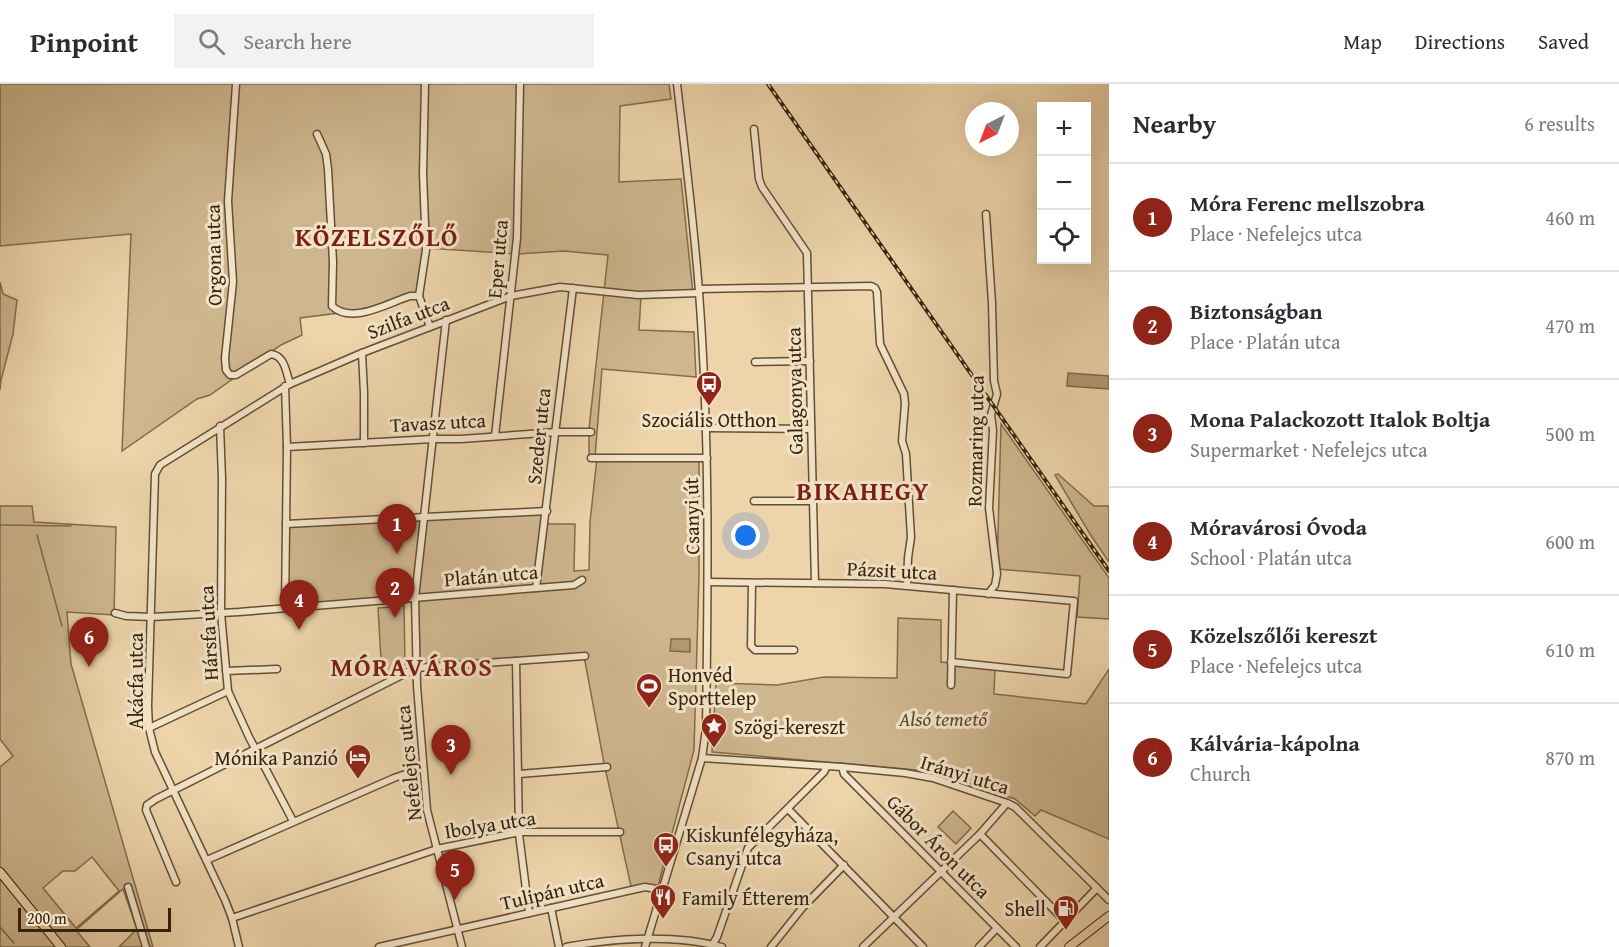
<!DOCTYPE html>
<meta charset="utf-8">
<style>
:root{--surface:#fff;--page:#f2f2f3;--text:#2b2b33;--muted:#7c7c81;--line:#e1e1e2;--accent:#8f2418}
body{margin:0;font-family:"Gentium Book Plus",serif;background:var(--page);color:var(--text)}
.controls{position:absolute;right:18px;top:18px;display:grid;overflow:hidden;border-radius:0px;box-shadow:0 6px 24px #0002}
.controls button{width:54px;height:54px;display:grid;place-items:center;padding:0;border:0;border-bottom:2px solid var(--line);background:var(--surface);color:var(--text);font:30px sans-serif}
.compass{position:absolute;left:965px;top:18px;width:54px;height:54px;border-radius:50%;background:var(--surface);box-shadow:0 6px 24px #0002;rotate:222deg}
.scale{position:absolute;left:18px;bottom:15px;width:153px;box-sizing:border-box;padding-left:6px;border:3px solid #36230c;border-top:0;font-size:16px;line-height:21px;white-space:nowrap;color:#36230c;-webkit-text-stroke:4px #f3e3c8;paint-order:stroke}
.you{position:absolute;left:746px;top:452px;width:21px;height:21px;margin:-15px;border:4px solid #fff;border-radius:50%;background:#1a73e8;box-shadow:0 0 0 9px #1a73e833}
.badge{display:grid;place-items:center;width:39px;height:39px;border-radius:50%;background:var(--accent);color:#fff;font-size:20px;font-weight:700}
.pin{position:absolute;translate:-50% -50px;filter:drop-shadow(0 2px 3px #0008)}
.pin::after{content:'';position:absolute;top:32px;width:21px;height:18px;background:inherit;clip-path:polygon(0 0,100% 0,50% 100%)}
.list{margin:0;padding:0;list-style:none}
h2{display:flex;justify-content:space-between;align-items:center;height:78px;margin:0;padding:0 24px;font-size:26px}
h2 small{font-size:20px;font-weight:400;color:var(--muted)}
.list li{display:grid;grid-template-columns:39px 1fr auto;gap:18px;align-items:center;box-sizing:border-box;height:108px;padding:0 24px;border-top:2px solid var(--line)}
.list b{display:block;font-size:22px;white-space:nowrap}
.list p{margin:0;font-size:20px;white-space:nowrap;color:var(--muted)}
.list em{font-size:20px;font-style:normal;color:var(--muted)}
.icon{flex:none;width:33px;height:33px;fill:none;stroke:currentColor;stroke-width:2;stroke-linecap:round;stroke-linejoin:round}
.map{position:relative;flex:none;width:1109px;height:863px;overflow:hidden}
header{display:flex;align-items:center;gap:36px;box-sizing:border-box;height:84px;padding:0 30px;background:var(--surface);border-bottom:2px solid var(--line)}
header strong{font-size:28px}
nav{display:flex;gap:33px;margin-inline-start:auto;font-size:21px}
.search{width:420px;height:54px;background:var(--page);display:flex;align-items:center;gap:15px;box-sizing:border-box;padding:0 21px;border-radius:0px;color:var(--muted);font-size:22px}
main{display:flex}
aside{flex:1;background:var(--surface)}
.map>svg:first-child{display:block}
.green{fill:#ceb68f;stroke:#826c4e;stroke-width:1.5;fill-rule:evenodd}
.water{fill:#af9874;stroke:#7f694a;stroke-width:1.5}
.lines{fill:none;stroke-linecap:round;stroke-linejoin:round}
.stream{stroke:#7f694a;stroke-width:1.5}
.minor-casing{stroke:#644f34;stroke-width:9}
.major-casing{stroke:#36230c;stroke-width:10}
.minor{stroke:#f3e3c8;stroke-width:6}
.major{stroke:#edd4aa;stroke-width:8}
.rail-casing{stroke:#36230c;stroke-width:4}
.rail{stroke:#f3e3c8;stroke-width:1.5;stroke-dasharray:4.5;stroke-linecap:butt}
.labels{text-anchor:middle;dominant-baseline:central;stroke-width:6;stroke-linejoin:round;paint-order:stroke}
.street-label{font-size:20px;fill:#36230c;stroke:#f3e3c8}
.poi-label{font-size:20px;fill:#36230c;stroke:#f3e3c8;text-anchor:start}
.park-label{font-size:20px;font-style:italic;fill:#5c482d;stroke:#f3e3c8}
.district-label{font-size:26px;font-weight:bold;letter-spacing:1.5px;fill:#7a1f14;stroke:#f3e3c8}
</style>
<header>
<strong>Pinpoint</strong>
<div class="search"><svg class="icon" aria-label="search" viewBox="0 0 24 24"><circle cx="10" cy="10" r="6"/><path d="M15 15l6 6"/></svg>Search here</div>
<nav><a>Map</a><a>Directions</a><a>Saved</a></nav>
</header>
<main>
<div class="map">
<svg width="1109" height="863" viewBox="0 0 1109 863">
<rect width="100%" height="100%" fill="#edd4aa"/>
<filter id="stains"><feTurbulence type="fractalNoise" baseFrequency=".00333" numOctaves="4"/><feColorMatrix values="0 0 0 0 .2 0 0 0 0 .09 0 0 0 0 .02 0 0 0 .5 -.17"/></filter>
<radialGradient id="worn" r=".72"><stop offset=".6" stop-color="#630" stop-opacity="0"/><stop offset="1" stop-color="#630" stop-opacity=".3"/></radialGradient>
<g class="green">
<path d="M0,0H669L671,15L620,22L619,98L681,95L693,210L641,212L639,246L694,248L696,293L602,285L595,373L589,374V345L608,171L564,167L518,170L427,164L420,210L371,225L300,234L302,251L281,261L210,311L197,315L122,367L131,150L0,162Z"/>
<path d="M0,198L3,210L17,216L13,250L1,296L0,306Z"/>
<path d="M1001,340L1109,494V535L1077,533L1080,492L997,485Z"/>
<path d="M597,374H699V492L694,666L657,806L649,804L632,807L604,679L584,572L417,584L415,514L285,524L286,440L547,427L545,440H575L574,487L589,486L590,438Z"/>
<path d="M1058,390L1094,422H1109V478L1090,450L1055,391Z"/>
<path d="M0,422H32L34,438L116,443L114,531L67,528L71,580L153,863H119L137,845L123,805L76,846L90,863H0V683L13,672L0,655ZM92,773L119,807L76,844L43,804L63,787H75Z"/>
<path d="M404,522L405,581L382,593L378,524Z"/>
<path d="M898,534L941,536V578L995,584L994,610L1086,620L1109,585V755L1041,726L1035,732L1015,715L946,691L928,687L712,668L716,599L777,601L824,593L897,594Z"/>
<path d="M953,727L971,744L956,760L938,743Z"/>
</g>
<g class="water">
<path d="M1068,289L1109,292V305L1067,302Z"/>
<path d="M671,555H690V568L670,567Z"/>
</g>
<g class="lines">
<g class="stream">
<path d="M0,441L71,442"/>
<path d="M37,451L62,542"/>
<path d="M0,843L14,859"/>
</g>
<g class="minor-casing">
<g id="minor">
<path d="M236,0L228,117L233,198L225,274L226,286L230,291H236L271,270C285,272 286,288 290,300"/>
<path d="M425,0L423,90L426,166L419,212L430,243"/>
<path d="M754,45L759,95L762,103L807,169L815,499"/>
<path d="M317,50L326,70L328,85L333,178L332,222C352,241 388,219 410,212H419"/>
<path d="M986,130L992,219L994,297L997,310L991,331L993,346L989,424L997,490L995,501L988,510"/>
<path d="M699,205L871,202L875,204L877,208L880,260L904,310L905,320L902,357L906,370L911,453L908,474L907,501"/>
<path d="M446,236L415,514L417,602L427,726L462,863"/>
<path d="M362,269L364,309V359"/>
<path d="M755,278L810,277"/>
<path d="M285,302L287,363L285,524"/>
<path d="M220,342L222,394L221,529L228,607L249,653L293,737"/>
<path d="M706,344L811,345"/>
<path d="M495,352L517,154L520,0"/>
<path d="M287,363L433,355H461L556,348H591"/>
<path d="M591,374H707"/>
<path d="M754,417H813"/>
<path d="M286,440L547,427"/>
<path d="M708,498L885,500L1074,517L1067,590L951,578"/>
<path d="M752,500L751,562L755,566H794"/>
<path d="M536,504L573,204"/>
<path d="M115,529L126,532L152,533L239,528L574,501L582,496"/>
<path d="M516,577L519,750L529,829"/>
<path d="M226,587L277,585"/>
<path d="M951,601L953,506"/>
<path d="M149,644L228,607"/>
<path d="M702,674L842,683L905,689L933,694L1007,719L1015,723L1109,816"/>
<path d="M842,683L844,690L1016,863"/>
<path d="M519,690L607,683"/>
<path d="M788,725L923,863"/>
<path d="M980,750L1065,837"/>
<path d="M207,776L394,694L423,684"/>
<path d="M176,798L146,726L147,721L156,715L416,584L585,572"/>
<path d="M128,803L146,863"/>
<path d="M551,824L559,863"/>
<path d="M232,834L437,765L520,748H620"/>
<path d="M239,863L232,834L225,816L155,668L149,644L148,622L155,390L160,381L290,300L362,269L511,212L560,203L638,211L699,209"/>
<path d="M379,863L645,803L662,806"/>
<path d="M566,863C613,854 676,850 722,863"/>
<path d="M645,863L702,674L706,645C708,499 710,354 699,208C694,139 685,69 677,0"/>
<path d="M711,863L717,853L748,764L824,688L827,682"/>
<path d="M771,863L803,823L844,781"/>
<path d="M863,863L980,750L1007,719"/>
<path d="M979,863L997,844"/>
<path d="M1040,863L1097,804"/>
</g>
</g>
<g class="major-casing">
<g id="major">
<path d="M0,788L61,863"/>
<path d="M1069,863L1109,832"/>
</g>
</g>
<use href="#minor" class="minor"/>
<use href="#major" class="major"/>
<g class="rail-casing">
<path id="rail" d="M768,0L1109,487"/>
</g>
<use href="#rail" class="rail"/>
</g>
<defs>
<g id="bus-pin" transform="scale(1.35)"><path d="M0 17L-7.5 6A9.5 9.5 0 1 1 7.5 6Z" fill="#8f2418" stroke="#f3e3c8"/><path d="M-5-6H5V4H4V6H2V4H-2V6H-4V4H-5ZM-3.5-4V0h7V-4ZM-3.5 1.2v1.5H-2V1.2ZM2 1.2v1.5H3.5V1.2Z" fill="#fff"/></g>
<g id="stadium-pin" transform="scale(1.35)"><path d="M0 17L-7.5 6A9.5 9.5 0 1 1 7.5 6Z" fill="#8f2418" stroke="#f3e3c8"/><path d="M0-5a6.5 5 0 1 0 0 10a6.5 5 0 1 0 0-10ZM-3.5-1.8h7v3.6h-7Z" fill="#fff"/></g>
<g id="sight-pin" transform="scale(1.35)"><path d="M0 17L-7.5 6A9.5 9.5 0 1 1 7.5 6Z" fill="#8f2418" stroke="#f3e3c8"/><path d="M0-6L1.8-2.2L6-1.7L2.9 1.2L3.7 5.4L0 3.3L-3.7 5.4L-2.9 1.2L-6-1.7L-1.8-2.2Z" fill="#fff"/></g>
<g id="hotel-pin" transform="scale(1.35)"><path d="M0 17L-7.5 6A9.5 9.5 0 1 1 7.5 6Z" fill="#8f2418" stroke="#f3e3c8"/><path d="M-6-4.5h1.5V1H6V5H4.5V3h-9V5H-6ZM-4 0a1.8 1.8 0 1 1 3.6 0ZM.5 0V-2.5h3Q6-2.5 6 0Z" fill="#fff"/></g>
<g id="restaurant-pin" transform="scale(1.35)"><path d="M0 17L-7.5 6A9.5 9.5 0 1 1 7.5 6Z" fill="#8f2418" stroke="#f3e3c8"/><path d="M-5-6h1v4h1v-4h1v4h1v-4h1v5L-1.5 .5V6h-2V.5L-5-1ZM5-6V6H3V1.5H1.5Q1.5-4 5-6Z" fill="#fff"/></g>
<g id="fuel-pin" transform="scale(1.35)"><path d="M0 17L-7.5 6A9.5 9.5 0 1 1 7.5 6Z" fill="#8f2418" stroke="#f3e3c8"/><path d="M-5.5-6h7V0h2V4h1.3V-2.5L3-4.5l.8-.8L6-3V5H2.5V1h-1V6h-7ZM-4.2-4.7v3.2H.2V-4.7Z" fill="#fff"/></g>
</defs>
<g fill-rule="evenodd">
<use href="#bus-pin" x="709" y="300"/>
<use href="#stadium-pin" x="649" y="602"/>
<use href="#sight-pin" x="714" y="642"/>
<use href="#hotel-pin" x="358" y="673"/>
<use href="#bus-pin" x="666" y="761"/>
<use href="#restaurant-pin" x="663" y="813"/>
<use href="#fuel-pin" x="1066" y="824"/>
</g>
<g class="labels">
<g class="street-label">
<text transform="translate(213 171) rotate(-91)">Orgona utca</text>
<text transform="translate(497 175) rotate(-85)">Eper utca</text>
<text transform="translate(408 233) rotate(-21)">Szilfa utca</text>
<text transform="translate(794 307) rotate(-91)">Galagonya utca</text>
<text transform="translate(438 338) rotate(-3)">Tavasz utca</text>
<text transform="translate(538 352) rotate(-84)">Szeder utca</text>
<text transform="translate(975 357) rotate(-89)">Rozmaring utca</text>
<text transform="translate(691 432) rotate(-91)">Csanyi út</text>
<text transform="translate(892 486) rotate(3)">Pázsit utca</text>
<text transform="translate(491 491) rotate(-5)">Platán utca</text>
<text transform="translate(208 549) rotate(-93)">Hársfa utca</text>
<text transform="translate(135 597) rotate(-90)">Akácfa utca</text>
<text transform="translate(408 679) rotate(-96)">Nefelejcs utca</text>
<text transform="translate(965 690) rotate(17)">Irányi utca</text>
<text transform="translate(490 740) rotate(-9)">Ibolya utca</text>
<text transform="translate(939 762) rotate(45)">Gábor Áron utca</text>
<text transform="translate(552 807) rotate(-13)">Tulipán utca</text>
</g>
<g class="poi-label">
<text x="709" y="335" text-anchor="middle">Szociális Otthon</text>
<text x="668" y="590">Honvéd<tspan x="668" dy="23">Sporttelep</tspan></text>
<text x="734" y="642">Szögi-kereszt</text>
<text x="338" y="673" text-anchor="end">Mónika Panzió</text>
<text x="686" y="750">Kiskunfélegyháza,<tspan x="686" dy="23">Csanyi utca</tspan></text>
<text x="682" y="813">Family Étterem</text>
<text x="1046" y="824" text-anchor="end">Shell</text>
</g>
<g class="park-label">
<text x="943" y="634">Alsó temető</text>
</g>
<g class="district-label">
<text x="377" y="152">KÖZELSZŐLŐ</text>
<text x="863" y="406">BIKAHEGY</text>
<text x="412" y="582">MÓRAVÁROS</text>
</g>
</g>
<rect width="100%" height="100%" filter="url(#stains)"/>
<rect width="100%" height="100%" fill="url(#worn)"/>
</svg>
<div class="controls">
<button>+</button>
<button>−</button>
<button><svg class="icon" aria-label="locate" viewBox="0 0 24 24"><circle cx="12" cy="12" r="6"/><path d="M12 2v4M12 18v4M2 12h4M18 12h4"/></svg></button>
</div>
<svg class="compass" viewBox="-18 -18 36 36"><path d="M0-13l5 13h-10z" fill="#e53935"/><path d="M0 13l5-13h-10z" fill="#7c7c81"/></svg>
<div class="scale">200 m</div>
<div class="you"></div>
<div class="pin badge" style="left:397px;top:470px">1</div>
<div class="pin badge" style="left:395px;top:534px">2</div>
<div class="pin badge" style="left:451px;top:691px">3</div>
<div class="pin badge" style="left:299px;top:546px">4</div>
<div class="pin badge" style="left:455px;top:816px">5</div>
<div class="pin badge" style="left:89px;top:583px">6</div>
</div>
<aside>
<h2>Nearby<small>6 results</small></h2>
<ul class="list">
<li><span class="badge">1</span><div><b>Móra Ferenc mellszobra</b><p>Place · Nefelejcs utca</p></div><em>460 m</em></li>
<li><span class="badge">2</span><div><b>Biztonságban</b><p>Place · Platán utca</p></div><em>470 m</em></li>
<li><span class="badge">3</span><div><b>Mona Palackozott Italok Boltja</b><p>Supermarket · Nefelejcs utca</p></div><em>500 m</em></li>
<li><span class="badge">4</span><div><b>Móravárosi Óvoda</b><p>School · Platán utca</p></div><em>600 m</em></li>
<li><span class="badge">5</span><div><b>Közelszőlői kereszt</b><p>Place · Nefelejcs utca</p></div><em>610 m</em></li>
<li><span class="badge">6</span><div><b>Kálvária-kápolna</b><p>Church</p></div><em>870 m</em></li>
</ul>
</aside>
</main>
